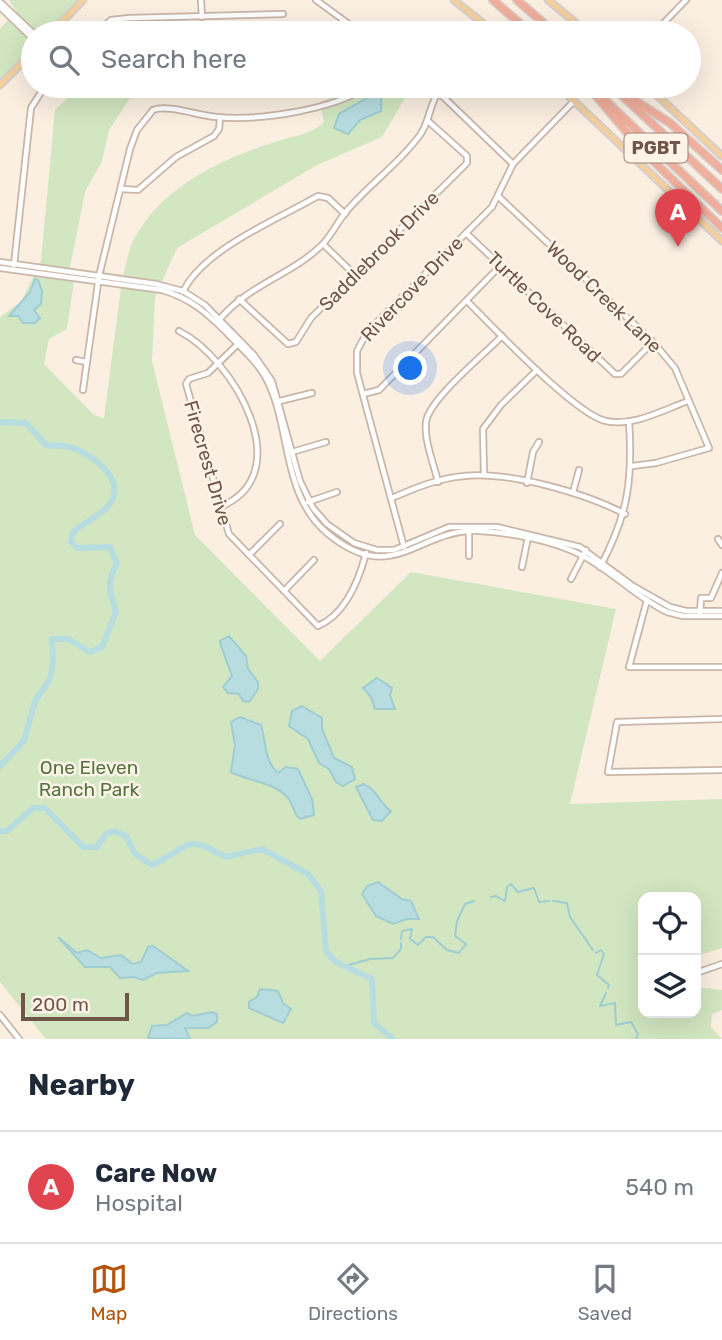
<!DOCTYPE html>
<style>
:root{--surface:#fff;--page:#f2f2f3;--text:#1f2937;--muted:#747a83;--line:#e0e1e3;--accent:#b45309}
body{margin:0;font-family:Rubik,sans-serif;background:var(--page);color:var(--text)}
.controls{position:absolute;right:21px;bottom:21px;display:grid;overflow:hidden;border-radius:14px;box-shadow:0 7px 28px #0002}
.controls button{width:63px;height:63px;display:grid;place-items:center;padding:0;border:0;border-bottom:2px solid var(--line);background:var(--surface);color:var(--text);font:35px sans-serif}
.scale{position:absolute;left:21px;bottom:18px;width:108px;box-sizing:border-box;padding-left:7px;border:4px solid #6f554a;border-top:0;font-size:19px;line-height:24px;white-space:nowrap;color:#6f554a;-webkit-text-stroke:5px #fdf3e7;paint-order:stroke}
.you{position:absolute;left:411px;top:369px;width:24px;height:24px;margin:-18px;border:5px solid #fff;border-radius:50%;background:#1a73e8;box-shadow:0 0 0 10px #1a73e833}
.badge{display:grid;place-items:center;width:46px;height:46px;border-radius:50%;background:var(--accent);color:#fff;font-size:23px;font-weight:700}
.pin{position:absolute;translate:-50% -58px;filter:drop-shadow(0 2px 4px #0008)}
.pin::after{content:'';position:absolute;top:37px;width:24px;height:21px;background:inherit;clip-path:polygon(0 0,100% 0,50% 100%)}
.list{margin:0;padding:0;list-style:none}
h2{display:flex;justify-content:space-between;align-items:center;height:91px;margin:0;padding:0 28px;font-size:30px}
h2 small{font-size:23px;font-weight:400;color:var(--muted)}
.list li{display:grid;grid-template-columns:46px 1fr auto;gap:21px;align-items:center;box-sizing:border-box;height:112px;padding:0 28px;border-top:2px solid var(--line)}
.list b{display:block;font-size:26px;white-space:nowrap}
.list p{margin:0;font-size:23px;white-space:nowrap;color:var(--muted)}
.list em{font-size:23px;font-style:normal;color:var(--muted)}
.icon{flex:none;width:38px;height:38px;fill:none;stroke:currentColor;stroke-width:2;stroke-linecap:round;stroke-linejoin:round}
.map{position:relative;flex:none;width:722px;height:1039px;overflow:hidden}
.search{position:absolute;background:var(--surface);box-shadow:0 7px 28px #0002;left:21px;right:21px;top:21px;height:77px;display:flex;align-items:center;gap:18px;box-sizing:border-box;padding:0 24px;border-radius:38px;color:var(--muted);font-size:26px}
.sheet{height:203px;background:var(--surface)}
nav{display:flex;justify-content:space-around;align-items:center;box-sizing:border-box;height:98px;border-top:2px solid var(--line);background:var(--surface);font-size:19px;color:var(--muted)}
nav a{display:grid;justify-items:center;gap:4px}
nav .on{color:var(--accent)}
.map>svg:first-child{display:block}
.green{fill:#d2e6c1;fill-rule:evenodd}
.water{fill:#b8dde1;stroke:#9fcdd2;stroke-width:2}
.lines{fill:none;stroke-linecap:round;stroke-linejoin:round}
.stream{stroke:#9fcdd2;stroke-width:2}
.river{stroke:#b8dde1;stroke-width:6}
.minor-casing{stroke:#c9b6a9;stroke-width:8}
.major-casing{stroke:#d7cfcc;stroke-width:9}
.highway-casing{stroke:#d7cfcc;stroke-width:10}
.minor{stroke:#fff;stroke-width:4.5}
.major{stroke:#f4d09e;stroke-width:5}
.highway{stroke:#f0ae9c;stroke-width:7}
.labels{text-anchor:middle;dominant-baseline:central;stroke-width:5;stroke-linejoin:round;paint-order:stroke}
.shield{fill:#fdf3e7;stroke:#9a8479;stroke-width:2}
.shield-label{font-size:18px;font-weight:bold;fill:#6f554a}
.street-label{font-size:19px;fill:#6f554a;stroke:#fdf3e7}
.park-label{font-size:19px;fill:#547443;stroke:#fdf3e7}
</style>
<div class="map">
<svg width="722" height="1039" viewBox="0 0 722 1039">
<rect width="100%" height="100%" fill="#faefe1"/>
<g class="green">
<path d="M9,0H77L45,33H33V45L0,80V29L16,11Z"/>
<path d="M79,86H138L109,130L102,161L85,192L70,268L123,275C127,263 128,250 134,239C163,186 220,160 274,142C292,136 309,136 324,122L320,102L351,90L349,86H412L382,137L317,165L177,248L155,297L152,361L195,535L320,661L411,572L616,609L570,804L722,799V948L696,956V897H643V1013H696V987L722,990V1010L712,1014L711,1027L722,1039H46L0,982V317L21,302L41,261L55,110ZM74,281L121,288L104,418L94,415L44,364L49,339L67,329Z"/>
<path d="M173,86H289L212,94Z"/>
</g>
<g class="water">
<path d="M376,93L381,96V111L360,120L348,134L334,128L339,114Z"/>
<path d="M35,279L38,280L42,291L41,304L34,310L40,318L35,323H23L18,316H9L30,292Z"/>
<path d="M229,636L246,656L248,669L258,682V689L249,702L243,701L239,694L228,693L223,687L232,676L221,646L220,641Z"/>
<path d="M377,678L392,688L390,695L395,709H375L371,697L363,688Z"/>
<path d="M302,706L322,718V729L334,758L352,767L355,779L343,786L336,782L329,769L319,763L308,739L289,726L292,711Z"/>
<path d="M240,717L261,725C266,741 264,761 278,773L286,767L298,769L312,799L314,815L300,819C292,813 294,803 286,796C271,781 250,782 231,772L235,745L231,722Z"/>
<path d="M363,784C377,789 379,803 391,811L382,821L373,820L356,787Z"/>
<path d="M378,882L402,899L411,901L419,919H407L393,924L376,916L362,894L367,886Z"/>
<path d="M58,937L77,953L87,950L101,958L121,955L133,964L141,962L148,947L153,946L188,971L157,973L143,980L134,977L120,978L110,967H85Z"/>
<path d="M260,989L278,991L283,1003L291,1009L283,1023L249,1008V1002L257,997Z"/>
<path d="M212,1012L217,1014V1022L208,1028H185L190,1039L148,1038L152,1026L167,1025L187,1013L192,1016Z"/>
</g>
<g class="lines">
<g class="stream">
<path d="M491,897L496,896L505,901L507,887L511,884L518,892L534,888L539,902L549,901"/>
<path d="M553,901L567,903L570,917L593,950"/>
<path d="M401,939L402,931L412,929L410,939L418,945L426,937H433L447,950L459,953L466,944L455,936L457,921L465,904L474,901"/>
<path d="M596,953L601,950L604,954L597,975L609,985L608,988"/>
<path d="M345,966L370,959L393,958L401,949V943"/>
<path d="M606,993L600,1006L615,1003L616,1025L631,1022L638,1034L636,1039"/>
</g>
<g class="river">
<path d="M0,422L26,423L46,445C54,446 65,445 73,448C93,455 128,481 109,505C101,515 83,523 73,532L71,542L78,548L110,547L117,564C106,581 110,594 116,612L102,647L90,652L68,639H52L53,662L50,679L35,701L24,741L0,766"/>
<path d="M0,831H7L33,808H45L83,847H97L106,834L114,831L126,836L135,854L152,865C190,848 183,832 225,857L262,849L308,874L321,891L326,951L336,962L372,979L374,1023L393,1039"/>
</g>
<g class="minor-casing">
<g id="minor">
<path d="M201,0L202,17"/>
<path d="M316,0L361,33"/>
<path d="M0,2L33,33"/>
<path d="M0,7L33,39"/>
<path d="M96,33L111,20L129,18L283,14"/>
<path d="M654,33L686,0"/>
<path d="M432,86L513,164"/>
<path d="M122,189L138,190L176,157L214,136L219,129L220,118"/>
<path d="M499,197L653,342L675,368L709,448L656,463L632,466"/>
<path d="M466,233L615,374H621L653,342"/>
<path d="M323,244L355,275"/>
<path d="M0,262L156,284L183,291L205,305L254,355L272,381L300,481L313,508L327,524L354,543L377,550H394L449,527H497L580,547L633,586L670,607L686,611H722"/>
<path d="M14,265L31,108L45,86"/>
<path d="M0,268L162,290C190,298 207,313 227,333C241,348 259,363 268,382C291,430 282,495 327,533C394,589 418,527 480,531C513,533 555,541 583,556C613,572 636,597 667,612L683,616H722"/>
<path d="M183,292C202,250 278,219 318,196L328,198L345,214"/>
<path d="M239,299L288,344L296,342L311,318L467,163V156L428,121"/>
<path d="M468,302C493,327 576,415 606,421C633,427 663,410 688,401"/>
<path d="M219,320C249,284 292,275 323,244C332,234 337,223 345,213C368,185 399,164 420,135C430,121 429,105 439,91"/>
<path d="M179,331C233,358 301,474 220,507"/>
<path d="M238,344L208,373L189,379L186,384L229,534L318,626C346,614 359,580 366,553"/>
<path d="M76,360L87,362"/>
<path d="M83,390L99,276L130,149L137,130L153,110C168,104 199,116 217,117C259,121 333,110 369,86"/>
<path d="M363,394L379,390L500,266"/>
<path d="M276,402L312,393"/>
<path d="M292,452L326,442"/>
<path d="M484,475L483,429L501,405L537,370"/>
<path d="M438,482C434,464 424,441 426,422C429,399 485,354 502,336"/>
<path d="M527,483L533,452L539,442"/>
<path d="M573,492L579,470"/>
<path d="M392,498C415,488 439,478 464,476C509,471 585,493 625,514"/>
<path d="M308,502L337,492"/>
<path d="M469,529V556"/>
<path d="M718,539L722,545"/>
<path d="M404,547L357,373V351L367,332L492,207L513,164L574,101"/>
<path d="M249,555L280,524"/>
<path d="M522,567L528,537"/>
<path d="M600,567C628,515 633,480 629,421"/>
<path d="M571,579L586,550"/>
<path d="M284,591L314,560"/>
<path d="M647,600L629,667H722"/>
<path d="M700,613L701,598H711L722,573"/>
<path d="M722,719L617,722L608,772L722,770"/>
<path d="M696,973L722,964"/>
<path d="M0,1015L19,1039"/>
</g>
</g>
<g class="major-casing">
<g id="major">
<path d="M454,0L495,33"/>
<path d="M548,0L588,33"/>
<path d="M51,33L83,0"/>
<path d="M0,85L33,52"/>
<path d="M558,86L722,241"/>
<path d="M647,86L722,156"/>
</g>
</g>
<g class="highway-casing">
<g id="highway">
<path d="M493,0L531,33"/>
<path d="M517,0L555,33"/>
<path d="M588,86L640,148L722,228"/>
<path d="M612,86L722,189"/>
<path d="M593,89L722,211"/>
<path d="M626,95L670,123L722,170"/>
</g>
</g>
<use href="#minor" class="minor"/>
<use href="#major" class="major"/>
<use href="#highway" class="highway"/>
</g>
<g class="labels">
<rect class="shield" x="624.5" y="133.5" width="63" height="29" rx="5"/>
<g class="shield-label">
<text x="656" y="148">PGBT</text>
</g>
<g class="street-label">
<text transform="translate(379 251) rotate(-45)">Saddlebrook Drive</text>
<text transform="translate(412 289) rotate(-46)">Rivercove Drive</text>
<text transform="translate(604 297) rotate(44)">Wood Creek Lane</text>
<text transform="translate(544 307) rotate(44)">Turtle Cove Road</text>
<text transform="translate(208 463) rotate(74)">Firecrest Drive</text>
</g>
<g class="park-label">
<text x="89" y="767">One Eleven<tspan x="89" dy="22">Ranch Park</tspan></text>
</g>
</g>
</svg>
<div class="controls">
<button><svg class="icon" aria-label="locate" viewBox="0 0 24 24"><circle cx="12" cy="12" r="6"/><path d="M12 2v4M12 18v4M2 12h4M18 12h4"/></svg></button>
<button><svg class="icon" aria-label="layers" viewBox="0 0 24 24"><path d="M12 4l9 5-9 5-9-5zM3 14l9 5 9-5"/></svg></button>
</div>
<div class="scale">200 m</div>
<div class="you"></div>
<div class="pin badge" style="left:678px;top:247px;background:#e0444e">A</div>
<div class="search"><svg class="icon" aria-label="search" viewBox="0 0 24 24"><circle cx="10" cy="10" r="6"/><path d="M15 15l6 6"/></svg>Search here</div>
</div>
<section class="sheet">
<h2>Nearby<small></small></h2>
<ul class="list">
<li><span class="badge" style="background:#e0444e">A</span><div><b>Care Now</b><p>Hospital</p></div><em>540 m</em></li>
</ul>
</section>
<nav>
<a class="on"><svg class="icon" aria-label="map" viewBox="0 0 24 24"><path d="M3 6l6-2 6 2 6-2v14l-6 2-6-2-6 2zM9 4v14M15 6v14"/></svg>Map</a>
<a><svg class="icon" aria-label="directions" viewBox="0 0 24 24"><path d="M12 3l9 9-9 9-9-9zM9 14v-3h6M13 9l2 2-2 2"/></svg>Directions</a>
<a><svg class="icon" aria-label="saved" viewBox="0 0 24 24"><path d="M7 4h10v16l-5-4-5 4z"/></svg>Saved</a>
</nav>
